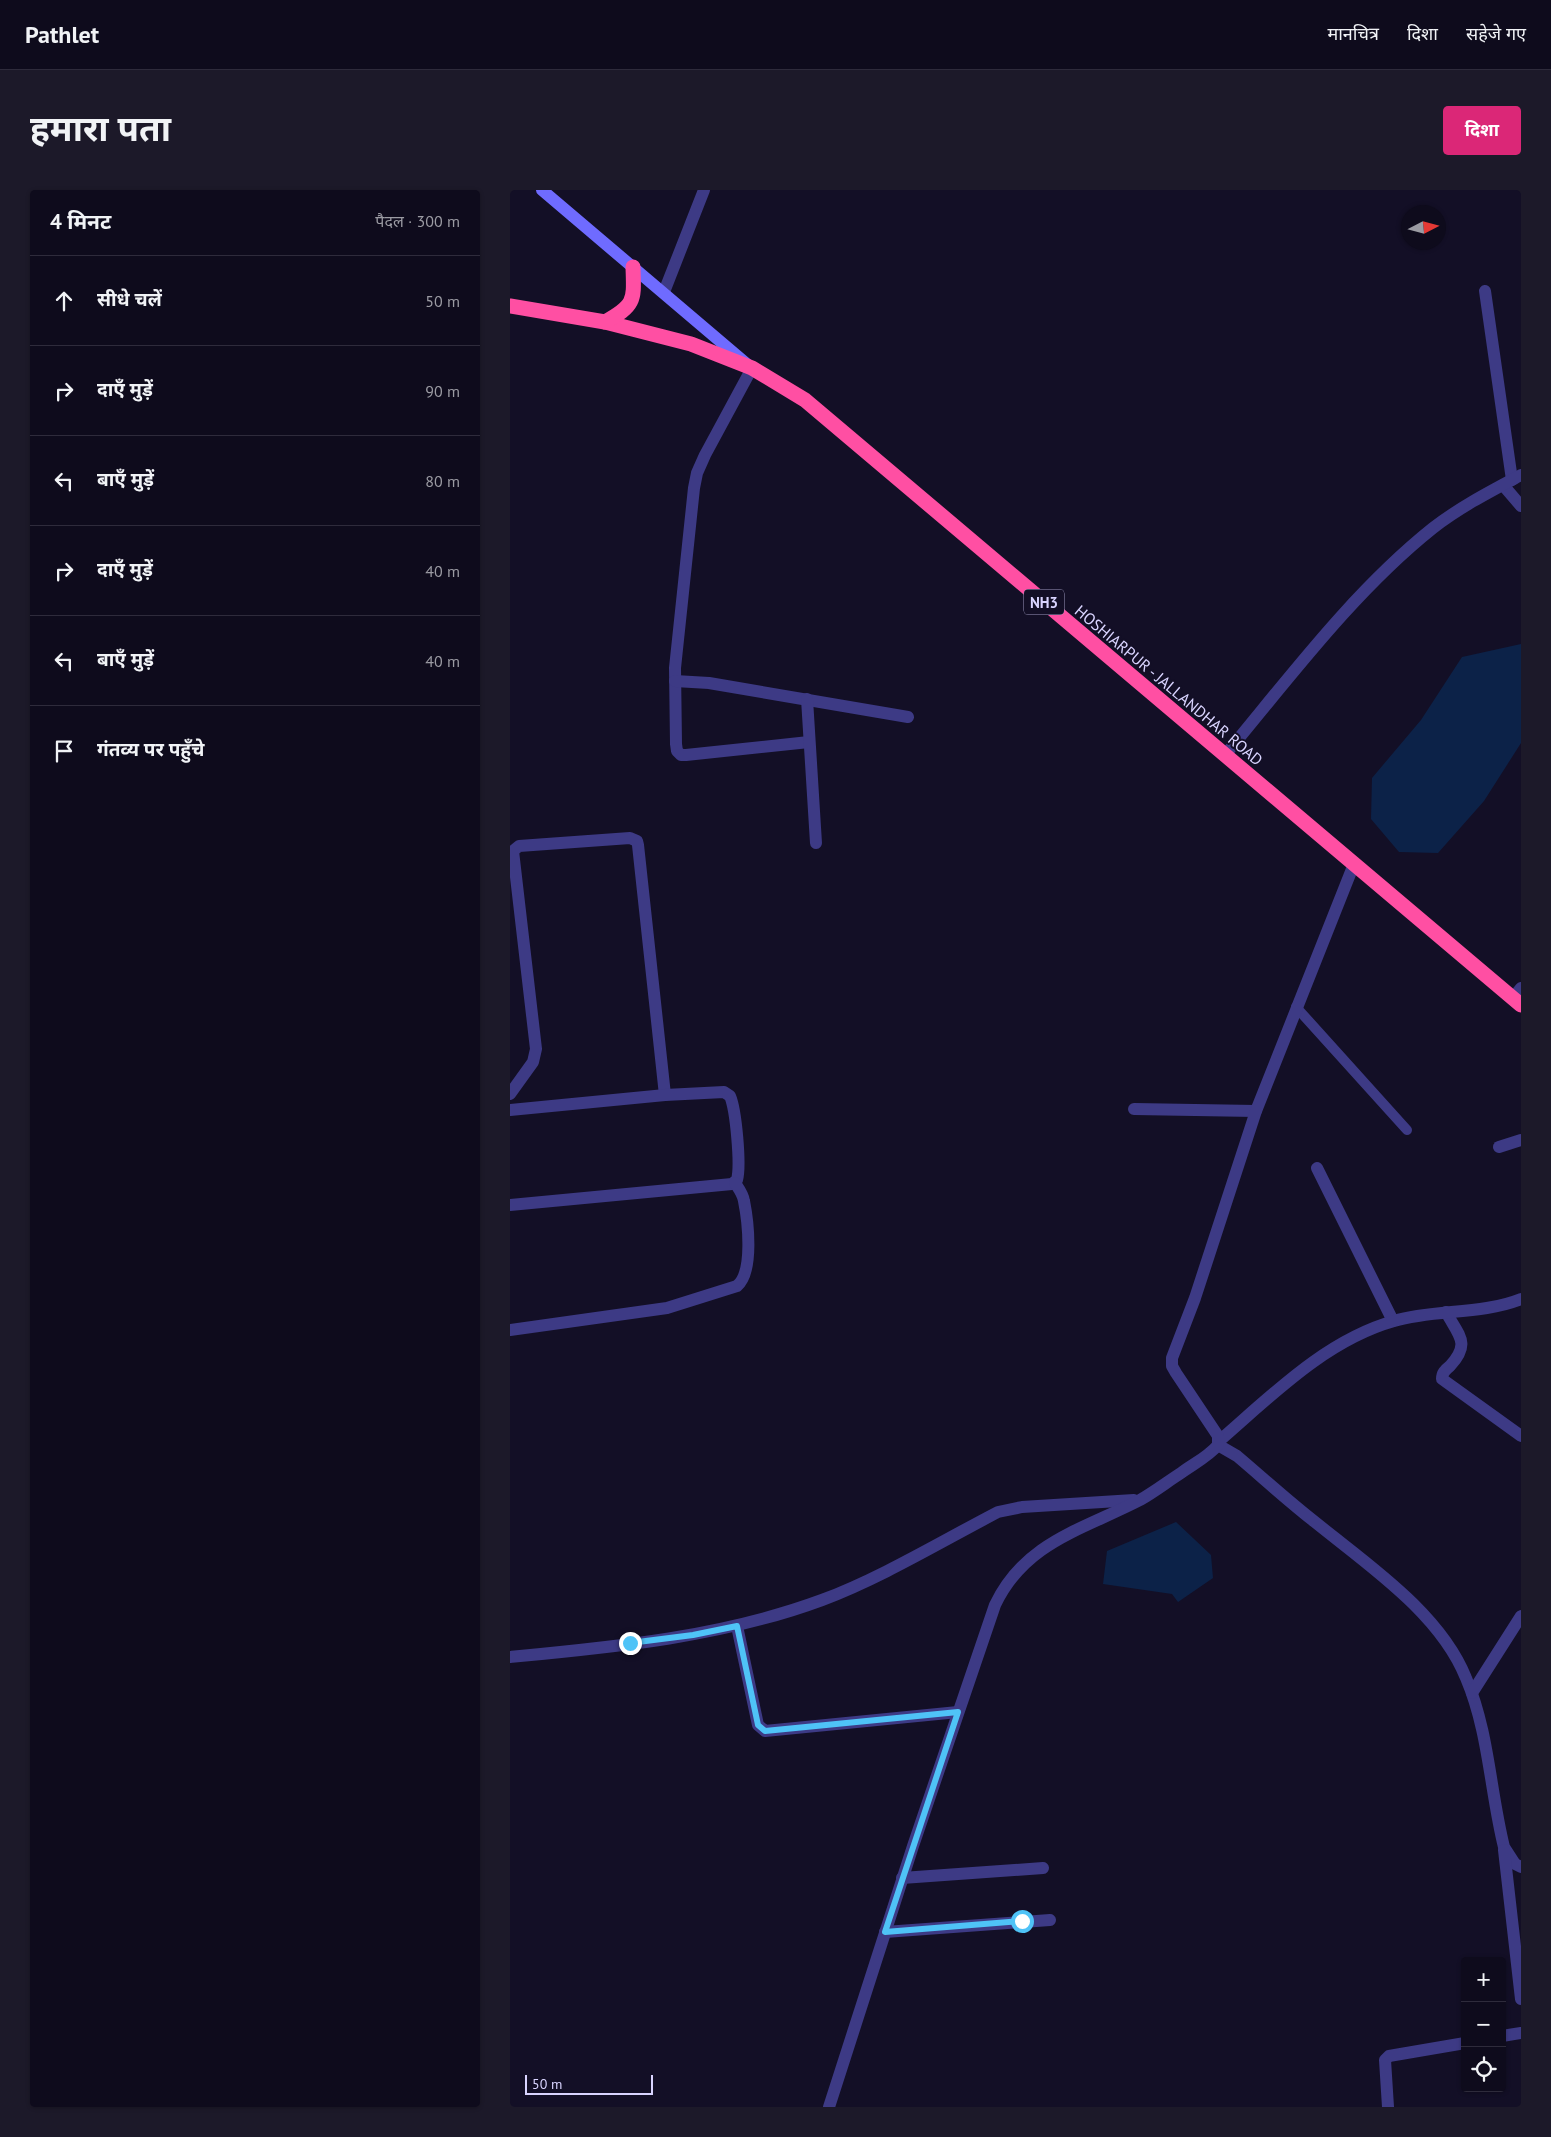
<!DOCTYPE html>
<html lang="hi">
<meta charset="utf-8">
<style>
:root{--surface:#0e0b1c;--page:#1c1929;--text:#f1f3f6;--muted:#9b9ba3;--line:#2e2b3b;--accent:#db2777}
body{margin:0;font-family:"PT Sans","Noto Sans Devanagari",sans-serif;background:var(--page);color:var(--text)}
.controls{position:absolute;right:15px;bottom:15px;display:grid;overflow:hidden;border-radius:5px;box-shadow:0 1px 4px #0004}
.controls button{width:45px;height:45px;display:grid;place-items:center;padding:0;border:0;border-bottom:1px solid var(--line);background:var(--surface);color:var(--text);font:25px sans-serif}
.compass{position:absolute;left:891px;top:15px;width:45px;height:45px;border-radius:50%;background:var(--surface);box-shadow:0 1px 4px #0004;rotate:84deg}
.scale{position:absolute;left:15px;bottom:12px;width:128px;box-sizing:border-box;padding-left:5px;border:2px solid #d9d4ff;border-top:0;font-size:14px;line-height:18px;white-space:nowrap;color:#d9d4ff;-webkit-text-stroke:4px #130f26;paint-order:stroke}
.stop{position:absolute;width:15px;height:15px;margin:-11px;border:4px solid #4fc3f7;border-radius:50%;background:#fff}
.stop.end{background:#4fc3f7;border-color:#fff;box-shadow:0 1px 5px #0008}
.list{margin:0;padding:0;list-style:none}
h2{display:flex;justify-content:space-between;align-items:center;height:65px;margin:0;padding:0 20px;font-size:21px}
h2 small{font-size:16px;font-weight:400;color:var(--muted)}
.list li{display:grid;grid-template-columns:32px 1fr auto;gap:15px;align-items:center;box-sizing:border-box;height:90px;padding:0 20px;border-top:1px solid var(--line)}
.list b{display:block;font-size:19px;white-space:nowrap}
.list em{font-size:16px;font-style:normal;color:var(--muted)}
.icon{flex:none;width:28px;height:28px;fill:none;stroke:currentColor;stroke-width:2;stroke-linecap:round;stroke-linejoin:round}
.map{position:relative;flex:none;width:1011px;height:1917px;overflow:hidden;border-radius:5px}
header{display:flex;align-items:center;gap:30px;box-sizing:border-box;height:70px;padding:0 25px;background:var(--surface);border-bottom:1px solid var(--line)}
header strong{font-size:24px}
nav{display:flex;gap:28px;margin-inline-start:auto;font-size:18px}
.intro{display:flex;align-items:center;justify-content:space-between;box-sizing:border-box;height:120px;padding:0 30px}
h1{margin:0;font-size:35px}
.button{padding:12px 22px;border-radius:5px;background:var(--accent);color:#fff;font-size:18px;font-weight:700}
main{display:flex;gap:30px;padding:0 30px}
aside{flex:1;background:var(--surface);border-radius:5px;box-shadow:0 1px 4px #0004}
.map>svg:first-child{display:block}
.water{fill:#0c2248}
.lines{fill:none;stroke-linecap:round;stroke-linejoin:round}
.lane{stroke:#3d3a85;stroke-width:10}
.street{stroke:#3d3a85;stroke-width:12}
.secondary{stroke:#6f6bff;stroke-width:12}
.highway{stroke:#ff4fa3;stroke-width:15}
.route{stroke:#4fc3f7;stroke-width:6}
.labels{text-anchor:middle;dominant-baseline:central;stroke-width:4;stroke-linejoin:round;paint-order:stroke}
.shield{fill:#130f26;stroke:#9e99be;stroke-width:1}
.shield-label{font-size:15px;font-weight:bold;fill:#d9d4ff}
.street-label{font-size:16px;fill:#d9d4ff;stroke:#130f26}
</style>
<header>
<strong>Pathlet</strong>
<nav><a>मानचित्र</a><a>दिशा</a><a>सहेजे गए</a></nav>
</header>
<div class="intro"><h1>हमारा पता</h1><a class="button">दिशा</a></div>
<main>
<aside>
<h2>4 मिनट<small>पैदल · 300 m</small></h2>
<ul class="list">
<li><svg class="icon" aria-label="ahead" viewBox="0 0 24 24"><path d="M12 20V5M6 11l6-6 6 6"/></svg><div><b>सीधे चलें</b></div><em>50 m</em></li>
<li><svg class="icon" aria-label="right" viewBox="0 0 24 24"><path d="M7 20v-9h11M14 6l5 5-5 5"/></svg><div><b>दाएँ मुड़ें</b></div><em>90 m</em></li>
<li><svg class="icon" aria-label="left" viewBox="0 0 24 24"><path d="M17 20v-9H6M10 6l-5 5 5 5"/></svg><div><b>बाएँ मुड़ें</b></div><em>80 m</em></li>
<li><svg class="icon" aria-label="right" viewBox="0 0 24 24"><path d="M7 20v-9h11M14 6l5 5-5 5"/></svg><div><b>दाएँ मुड़ें</b></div><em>40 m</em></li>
<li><svg class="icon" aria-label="left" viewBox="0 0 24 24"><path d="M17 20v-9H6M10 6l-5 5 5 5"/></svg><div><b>बाएँ मुड़ें</b></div><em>40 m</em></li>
<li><svg class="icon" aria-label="arrive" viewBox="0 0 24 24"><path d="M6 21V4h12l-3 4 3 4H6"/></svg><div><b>गंतव्य पर पहुँचे</b></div></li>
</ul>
</aside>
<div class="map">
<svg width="1011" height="1917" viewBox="0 0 1011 1917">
<rect width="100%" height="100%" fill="#130f26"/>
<g class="water">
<path d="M1011,454V553L974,611L928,663L889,662L861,629L862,588L911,530L952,467Z"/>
<path d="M666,1332L701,1365L703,1388L668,1412L662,1404L593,1394L597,1361Z"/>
</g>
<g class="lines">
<path class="lane" d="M786,817L897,940"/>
<g class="street">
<path d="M975,101L1002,290"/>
<path d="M154,102L194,0"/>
<path d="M242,178L195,265L187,283L184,298L165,478L166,554L167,561L171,565H176L299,552"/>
<path d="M993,295L1011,316"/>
<path d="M165,491L199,493L398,527"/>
<path d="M297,509L306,653"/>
<path d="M715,565C780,487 844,401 923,338C950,317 981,301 1011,285"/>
<path d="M1003,808L1011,798"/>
<path d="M0,904L23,872L26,859L3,661L9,656L120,648L127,651L128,655L155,905"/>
<path d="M624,919L746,921"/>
<path d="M0,920L155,905L214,902L220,906C226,920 231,975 227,990L222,994L0,1015"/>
<path d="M989,957L1011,950"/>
<path d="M807,978L883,1131"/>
<path d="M936,1122C949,1146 961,1153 940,1176C935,1180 932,1183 932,1189L1011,1246"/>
<path d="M0,1140L157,1118L227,1096C244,1082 238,1031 234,1011C233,1004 229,999 225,993"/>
<path d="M709,1251C761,1206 816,1150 884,1131C925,1119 971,1125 1011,1109"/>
<path d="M708,1255L727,1266C753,1288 778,1311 805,1332C858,1375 930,1423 956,1488C979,1542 980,1601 994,1657L1005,1674L1011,1677"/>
<path d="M227,1436L248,1535L255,1541L448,1522"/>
<path d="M0,1467C105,1457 212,1447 312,1410C371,1388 432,1351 488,1322L512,1317L624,1310"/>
<path d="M962,1503L1011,1426"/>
<path d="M994,1660L1011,1809"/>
<path d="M392,1688L533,1678"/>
<path d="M375,1742L540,1730"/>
<path d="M992,1846L1011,1843"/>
<path d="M319,1917L403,1656L485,1415C515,1352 572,1340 630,1310C644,1302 657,1292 671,1283C683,1274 698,1267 708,1255V1246L666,1183L662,1176V1168L685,1108L746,921L844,674"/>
<path d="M878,1917L875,1870L879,1866L955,1853"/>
</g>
<path class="secondary" d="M32,0L238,175"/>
<g class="highway">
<path d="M0,116L95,132L181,154L242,178L295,210L1011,815"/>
<path d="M95,132C126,115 124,110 123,77"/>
</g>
</g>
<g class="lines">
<path class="route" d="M120,1453L183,1445L227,1436L248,1535L255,1541L448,1522L375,1742L512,1731"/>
</g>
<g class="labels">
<rect class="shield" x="514" y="399.5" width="40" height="25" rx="4"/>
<g class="shield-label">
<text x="534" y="412">NH3</text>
</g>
<g class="street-label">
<text transform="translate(659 495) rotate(40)">HOSHIARPUR - JALLANDHAR ROAD</text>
</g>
</g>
</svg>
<div class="controls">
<button>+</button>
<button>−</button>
<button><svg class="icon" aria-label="locate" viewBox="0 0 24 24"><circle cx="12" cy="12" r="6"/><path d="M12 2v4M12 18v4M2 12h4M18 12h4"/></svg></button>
</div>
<svg class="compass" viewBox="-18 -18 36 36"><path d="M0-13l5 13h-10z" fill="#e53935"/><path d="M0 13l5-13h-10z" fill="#9b9ba3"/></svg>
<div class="scale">50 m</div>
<div class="stop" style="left:512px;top:1731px"></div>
<div class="stop end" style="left:120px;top:1453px"></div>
</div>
</main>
